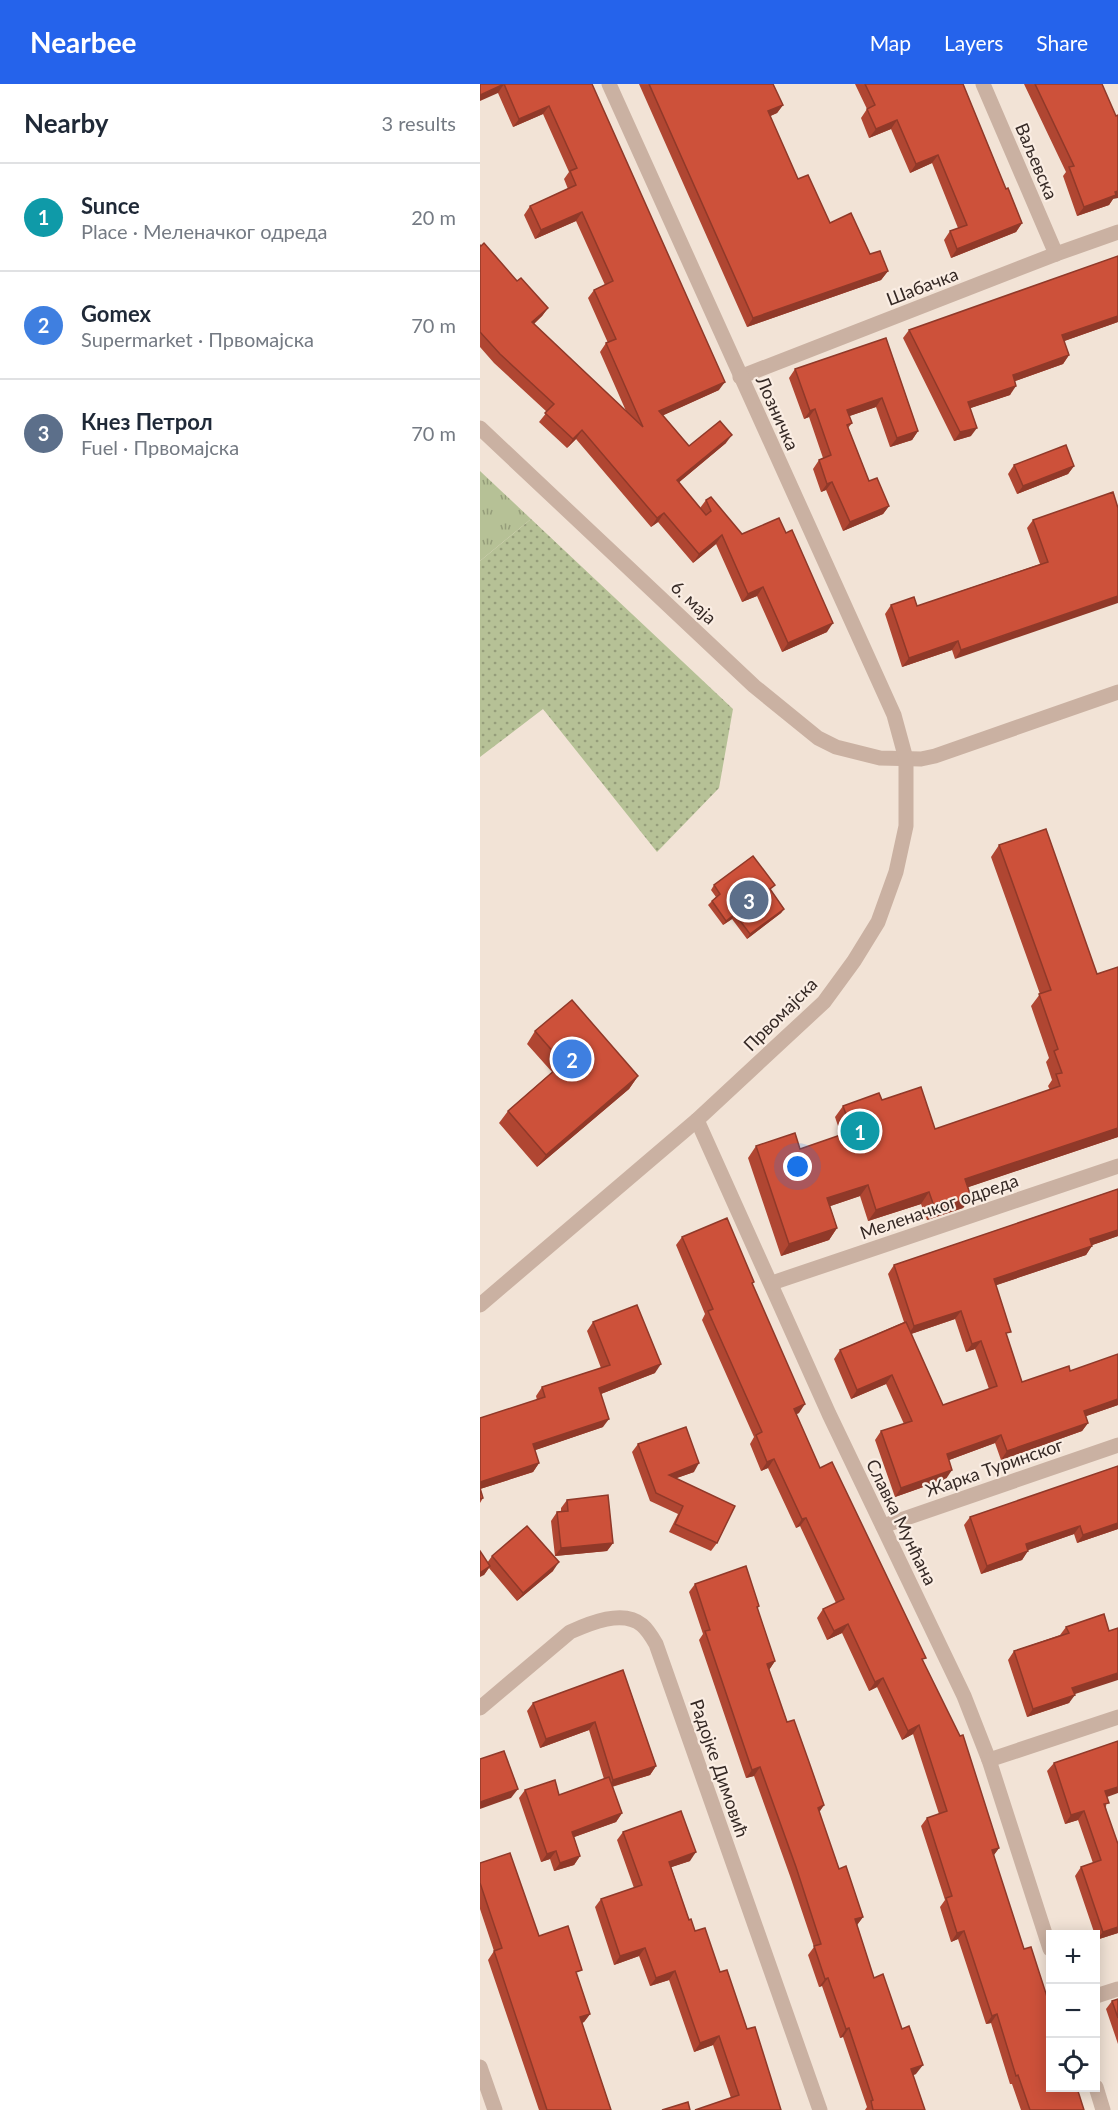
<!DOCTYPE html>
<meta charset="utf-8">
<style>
:root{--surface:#fff;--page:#f6f6f7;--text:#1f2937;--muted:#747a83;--line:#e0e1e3;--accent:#2563eb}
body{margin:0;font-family:Lato,sans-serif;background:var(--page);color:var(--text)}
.controls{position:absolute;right:18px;bottom:18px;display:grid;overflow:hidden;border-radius:0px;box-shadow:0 3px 15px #0003}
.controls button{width:54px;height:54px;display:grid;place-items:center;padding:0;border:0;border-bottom:2px solid var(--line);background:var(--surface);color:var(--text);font:30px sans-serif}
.you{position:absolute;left:318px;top:1083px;width:21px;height:21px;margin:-15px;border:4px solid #fff;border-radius:50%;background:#1a73e8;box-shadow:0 0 0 9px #1a73e833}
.badge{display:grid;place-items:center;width:39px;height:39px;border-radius:50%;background:var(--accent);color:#fff;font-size:20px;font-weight:700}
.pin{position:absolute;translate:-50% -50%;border:3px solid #fff;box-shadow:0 2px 6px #0006}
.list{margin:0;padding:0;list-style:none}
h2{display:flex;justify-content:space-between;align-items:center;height:78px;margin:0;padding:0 24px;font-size:26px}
h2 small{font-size:20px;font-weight:400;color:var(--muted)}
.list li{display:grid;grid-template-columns:39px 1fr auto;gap:18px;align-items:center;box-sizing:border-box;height:108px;padding:0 24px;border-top:2px solid var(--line)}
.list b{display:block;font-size:22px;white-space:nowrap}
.list p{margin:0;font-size:20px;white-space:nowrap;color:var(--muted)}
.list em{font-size:20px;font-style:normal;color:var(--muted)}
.icon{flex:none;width:33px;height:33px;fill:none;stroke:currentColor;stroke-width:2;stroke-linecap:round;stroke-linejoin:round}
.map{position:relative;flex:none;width:638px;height:2026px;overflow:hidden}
header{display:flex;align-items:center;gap:36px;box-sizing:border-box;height:84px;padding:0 30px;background:var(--accent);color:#fff}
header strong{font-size:28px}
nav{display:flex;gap:33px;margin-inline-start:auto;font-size:21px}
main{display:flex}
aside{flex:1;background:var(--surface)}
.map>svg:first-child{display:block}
.grass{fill:url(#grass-tufts)}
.garden{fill:url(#garden-dots)}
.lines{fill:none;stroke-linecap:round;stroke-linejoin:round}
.minor{stroke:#cab1a2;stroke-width:15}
.wall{fill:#b04632;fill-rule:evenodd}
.shaded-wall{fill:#903929}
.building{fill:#cd513a;stroke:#903929;stroke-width:1.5}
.labels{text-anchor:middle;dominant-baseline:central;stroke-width:4.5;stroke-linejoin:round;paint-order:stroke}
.street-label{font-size:18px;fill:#352925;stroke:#faede3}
</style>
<header>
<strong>Nearbee</strong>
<nav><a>Map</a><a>Layers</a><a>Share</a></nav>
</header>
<main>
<aside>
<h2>Nearby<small>3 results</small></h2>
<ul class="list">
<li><span class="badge" style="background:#0f9aa8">1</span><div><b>Sunce</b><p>Place · Меленачког одреда</p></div><em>20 m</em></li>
<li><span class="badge" style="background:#3f7fe0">2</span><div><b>Gomex</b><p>Supermarket · Првомајска</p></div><em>70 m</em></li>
<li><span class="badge" style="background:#5c6f8a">3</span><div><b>Кнез Петрол</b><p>Fuel · Првомајска</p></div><em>70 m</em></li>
</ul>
</aside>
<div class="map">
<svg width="638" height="2026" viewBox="0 0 638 2026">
<defs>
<pattern id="grass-tufts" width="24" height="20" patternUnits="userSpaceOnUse" patternTransform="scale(1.5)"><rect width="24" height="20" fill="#b6c196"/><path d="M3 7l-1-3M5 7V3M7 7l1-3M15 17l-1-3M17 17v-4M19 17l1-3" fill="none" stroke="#959d7a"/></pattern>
<pattern id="garden-dots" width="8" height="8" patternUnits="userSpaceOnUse" patternTransform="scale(1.5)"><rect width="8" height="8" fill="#b6c196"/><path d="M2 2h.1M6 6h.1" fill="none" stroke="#959d7a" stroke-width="1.8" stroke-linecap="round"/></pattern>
</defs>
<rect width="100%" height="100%" fill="#f2e3d6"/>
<path class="grass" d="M0,387L51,435L0,477Z"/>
<path class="garden" d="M51,435L253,625L239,704L177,768L63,625L0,673V477Z"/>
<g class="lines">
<g class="minor">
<path d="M503,0L576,170"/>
<path d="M260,293L576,170L638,148"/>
<path d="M0,344L274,602L338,654L356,663L400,674L441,675L455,672L638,608"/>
<path d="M217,1036L349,1330L484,1612L509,1676L570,1865"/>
<path d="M292,1199L638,1082"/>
<path d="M0,1221L217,1036L344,918L374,877L398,838L416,788L426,742V675L414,631L129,0"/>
<path d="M403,1442L638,1361"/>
<path d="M0,1624L90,1548C110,1539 143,1525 162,1541C168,1546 172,1553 176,1560L340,2026"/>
<path d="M509,1676L638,1633"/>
<path d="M616,1912L638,1905"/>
<path d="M0,1983L15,2026"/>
<path d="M616,2003L623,2026"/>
</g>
</g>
<g class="wall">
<path d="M0,0H112L239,306L183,331L209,362L246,359L198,399L220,424L226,416L262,450L347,548L302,568L277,512L262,518L236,460L213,479L178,438L171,443L96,355L87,364L59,338L67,328L14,279L0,263V161L37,197L68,224L62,232L54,240L146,327L120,268L126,259H128L108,214L114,206L125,201L96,137L55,155L44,131L50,122L88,105L84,95L89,88L63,30L33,43L18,9Z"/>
<path d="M159,0H282L303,21L297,29L290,32L318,95L350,139L390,170L408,187L401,196L267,243Z"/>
<path d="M375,0H483L526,105L542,139L536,148L471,174L464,156L470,147L478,144L452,79L430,89L411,45L389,54L381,34L387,25Z"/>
<path d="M544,0H622L633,115L629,121L597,132L583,92L586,88Z"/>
<path d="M638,238L584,257L589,271L583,280L535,297L530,311L490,324L491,352L474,357L423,254L429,246Z"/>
<path d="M406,254L438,347L432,356L410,363L396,323L369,332L372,339L368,344L389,397L409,422L403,430L363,447L346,406L341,408L333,385L339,376L343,374L329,333L324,335L309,294L315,285Z"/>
<path d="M534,381L594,382L588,390L537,410L528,390Z"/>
<path d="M638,424L475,575L472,566L422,583L405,530L411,521L437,522L560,480L547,444L553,436Z"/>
<path d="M519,761L638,1053L488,1103L491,1113L483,1124L447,1136L441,1120L388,1137L380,1112L350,1122L357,1144L349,1156L301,1172L268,1074L276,1062L320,1065L361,1051L355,1033L363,1022L402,1016L455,1045L570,1006L568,1002L572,996L566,978L569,974L551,922L560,910L511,773Z"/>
<path d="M234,801L291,806L304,825L301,829L267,855L252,835L243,841L228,821L236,813L231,806Z"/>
<path d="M55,947L158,992L149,1005L57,1083L19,1039L28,1027L72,988L47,960Z"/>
<path d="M638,1105V1152L612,1161L606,1171L516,1201L527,1253L542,1298L590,1287L638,1321L606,1332L608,1339L602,1347L521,1376L515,1359L469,1376L466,1395L415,1413L395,1356L401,1347L424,1340L406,1300L371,1315L354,1275L360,1266L424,1238L408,1190L414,1181ZM475,1235L486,1268L495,1265L509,1305L463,1321L431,1250Z"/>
<path d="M202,1153L272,1200L319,1329L316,1330L340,1384L443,1577L519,1764L514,1771L570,2004L604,2026H541L532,2000H530L511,1939L506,1940L478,1855L471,1858L460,1823L465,1816L441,1742L447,1734L459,1730L433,1650L422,1656L397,1603L389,1607L362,1549L347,1556L337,1534L343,1525L356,1519L320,1442L316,1444L288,1384L281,1387L270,1360L274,1353L222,1236L225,1230L196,1161Z"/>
<path d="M113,1238L175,1289L121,1310L123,1343L55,1366L59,1379L53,1388L0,1405L3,1414L0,1419V1334L57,1316L56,1312L62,1303L121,1284L107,1247Z"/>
<path d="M158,1360L214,1388L196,1394L237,1459L231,1467L189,1448L198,1430L170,1417L152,1368Z"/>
<path d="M638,1382V1445L597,1459L594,1450L548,1466L542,1476L501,1490L484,1441L490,1433Z"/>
<path d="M87,1416L133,1459L127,1467L75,1472L71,1437L77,1428H81V1424Z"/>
<path d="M12,1472L73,1487L37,1517L9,1484L4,1491L7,1479Z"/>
<path d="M215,1500L279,1522L277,1525L295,1577L289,1586L307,1638L344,1721L339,1728L359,1785L383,1833L377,1841L394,1894L436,1990L433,1991L445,2026H385L387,2023L363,1953L360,1954L342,1902L339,1903L328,1871L334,1863L310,1792L274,1692L266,1694L219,1556L223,1550L209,1508Z"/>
<path d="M624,1530L594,1610L589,1619L547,1633L528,1576L534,1567L580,1551L586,1543Z"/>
<path d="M143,1586L176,1682L170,1691L132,1703L142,1729L136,1738L94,1753L100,1772L94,1781L74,1787L70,1775L61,1778L39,1714L45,1706L79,1711L124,1695L109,1646L60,1664L47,1627L53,1619Z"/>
<path d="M574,1679L627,1713L626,1723L638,1849L616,1856L615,1851L595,1792L601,1783L613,1779L598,1736L585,1740L567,1687Z"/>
<path d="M143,1748L210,1777L191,1783L209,1836L240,1888L267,1945L301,2026L251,2014L233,1961L214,1968L189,1896L170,1902L159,1872L134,1881L115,1823L121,1815L154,1804L137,1756Z"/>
<path d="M0,1779L59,1852L97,1893L110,1930L104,1938L102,1939L131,2026H59L8,1876L14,1867L0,1825Z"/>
<path d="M638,1915V1960L626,1925L632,1917Z"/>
</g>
<g class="shaded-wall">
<path d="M24,0L18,9L0,17V11Z"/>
<path d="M303,21L297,29L282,36L288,27Z"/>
<path d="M69,22L63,30L33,43L39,35Z"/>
<path d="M417,36L411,45L389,54L396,45Z"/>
<path d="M458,71L452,79L430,89L436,80Z"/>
<path d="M638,107V114L633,115L629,121L597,132L604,123Z"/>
<path d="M102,128L96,137L55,155L61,146Z"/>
<path d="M542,139L536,148L471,174L477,165Z"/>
<path d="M408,187L401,196L267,243L273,234Z"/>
<path d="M68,224L62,232L46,247L52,238Z"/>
<path d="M638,232V238L576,260L582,251Z"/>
<path d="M589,271L583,280L527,300L533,291Z"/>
<path d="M245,298L239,306L173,336L179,327Z"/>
<path d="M536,302L530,311L482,327L488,318Z"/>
<path d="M402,314L396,323L361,335L367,326Z"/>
<path d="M335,325L329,333L324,335L330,327Z"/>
<path d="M497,344L491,352L474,357L480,348Z"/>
<path d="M102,346L96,355L87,364L93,355Z"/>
<path d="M438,347L432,356L410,363L417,354Z"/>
<path d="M252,351L246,359L191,405L197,396Z"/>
<path d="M594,382L588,390L537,410L543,402Z"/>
<path d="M352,398L346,406L341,408L347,400Z"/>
<path d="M409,422L403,430L363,447L370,438Z"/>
<path d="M184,429L178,438L171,443L177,434Z"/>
<path d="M242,451L236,460L213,479L219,470Z"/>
<path d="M283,503L277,512L262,518L268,510Z"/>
<path d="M638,512V519L475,575L481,566Z"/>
<path d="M353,539L347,548L302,568L308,559Z"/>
<path d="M478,557L472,566L422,583L429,574Z"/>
<path d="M304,825L301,829L267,855L270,850Z"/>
<path d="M255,830L252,835L243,841L246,837Z"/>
<path d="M158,992L149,1005L57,1083L66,1071Z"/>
<path d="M638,1044V1053L477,1107L485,1095Z"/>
<path d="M388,1101L380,1112L339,1126L347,1114Z"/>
<path d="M449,1108L441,1120L388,1137L396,1126Z"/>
<path d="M491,1113L483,1124L447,1136L455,1125Z"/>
<path d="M357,1144L349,1156L301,1172L309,1160Z"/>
<path d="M638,1146V1152L604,1164L610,1155Z"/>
<path d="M612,1162L606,1171L508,1204L514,1195Z"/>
<path d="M481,1227L475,1235L428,1251L434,1242Z"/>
<path d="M501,1257L495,1265L486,1268L492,1260Z"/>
<path d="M181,1280L175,1289L113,1313L119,1304Z"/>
<path d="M412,1291L406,1300L371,1315L377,1306Z"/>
<path d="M638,1315V1321L598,1335L604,1327Z"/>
<path d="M325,1320L319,1329L308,1334L314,1325Z"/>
<path d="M129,1335L123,1343L47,1369L53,1360Z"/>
<path d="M608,1339L602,1347L521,1376L527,1367Z"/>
<path d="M521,1351L515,1359L461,1379L467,1370Z"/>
<path d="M294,1375L288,1384L281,1387L287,1378Z"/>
<path d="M59,1379L53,1388L0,1405V1398Z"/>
<path d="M219,1379L214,1388L183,1399L189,1391Z"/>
<path d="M472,1386L466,1395L415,1413L421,1404Z"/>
<path d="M326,1434L320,1442L316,1444L322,1435Z"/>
<path d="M638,1439V1445L597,1459L603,1451Z"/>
<path d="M600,1442L594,1450L540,1469L546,1460Z"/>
<path d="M133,1459L127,1467L75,1472L81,1464Z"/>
<path d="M548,1467L542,1476L501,1490L507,1482Z"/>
<path d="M79,1478L73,1487L37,1517L43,1509Z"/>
<path d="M10,1482L4,1491L0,1493V1489Z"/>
<path d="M368,1540L362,1549L347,1556L354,1547Z"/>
<path d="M295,1577L289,1586L287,1580Z"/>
<path d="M638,1589V1596L586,1613L592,1604Z"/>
<path d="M403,1594L397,1603L389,1607L395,1598Z"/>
<path d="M595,1611L589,1619L547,1633L553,1625Z"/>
<path d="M115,1638L109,1646L60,1664L66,1655Z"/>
<path d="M439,1641L433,1650L422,1656L428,1647Z"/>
<path d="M176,1682L170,1691L127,1704L133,1696Z"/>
<path d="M280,1683L274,1692L266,1694L272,1686Z"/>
<path d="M638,1703V1709L619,1716L625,1707Z"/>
<path d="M38,1705L31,1714L0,1725V1718Z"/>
<path d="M344,1721L338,1730V1724Z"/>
<path d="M604,1727L598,1736L585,1740L591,1731Z"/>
<path d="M142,1729L136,1738L86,1756L92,1748Z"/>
<path d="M519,1764L513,1772L512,1766Z"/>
<path d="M76,1767L70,1775L61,1778L67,1770Z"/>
<path d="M216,1768L210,1777L183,1786L189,1778Z"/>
<path d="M100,1772L94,1781L74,1787L80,1779Z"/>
<path d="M383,1833L377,1841L375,1835Z"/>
<path d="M638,1843V1849L616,1856L623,1848Z"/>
<path d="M484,1847L478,1855L471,1858L477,1849Z"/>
<path d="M165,1864L159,1872L134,1881L140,1872Z"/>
<path d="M195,1887L189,1896L170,1902L176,1894Z"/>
<path d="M348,1894L342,1902L339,1903L345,1895Z"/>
<path d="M110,1930L104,1938L94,1942L100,1933Z"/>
<path d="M517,1930L511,1939L506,1940L512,1932Z"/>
<path d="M369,1944L363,1953L360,1954L366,1945Z"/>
<path d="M239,1952L233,1961L214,1968L220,1959Z"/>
<path d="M443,1981L436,1990L425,1994L431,1985Z"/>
</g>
<g class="building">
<path d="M0,0H112L245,298L179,327L209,362L240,337L252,351L197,396L226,431L231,427L226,416L231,413L262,450L299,434L306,449L312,446L353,539L308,559L283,503L268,510L242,451L219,470L184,429L177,434L102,346L93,355L65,329L74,320L20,270L0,248V161L1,162L4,159L37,197L41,194L68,224L52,238L163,343L126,259L136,255L114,206L133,197L102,128L61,146L50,122L96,101L90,87L97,84L69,22L39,35L24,0L0,11Z"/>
<path d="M169,0H293L303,21L288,27L318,95L328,91L350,139L371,129L390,170L400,167L408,187L273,234Z"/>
<path d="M385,0H483L526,105L528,104L542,139L477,165L470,147L487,141L458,71L436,80L417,36L396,45L387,25L395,21Z"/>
<path d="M555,0H622L636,32L638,31V107L635,108L636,111L604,123L589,83L594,82Z"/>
<path d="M638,172V232L582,251L589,271L533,291L536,302L488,318L497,344L480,348L429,246Z"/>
<path d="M406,254L438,347L417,354L402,314L367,326L372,339L367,341L389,397L397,394L409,422L370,438L352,398L347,400L339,376L351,371L335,325L330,327L315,285Z"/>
<path d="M586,361L594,382L543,402L534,381Z"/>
<path d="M633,408L638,424V512L481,566L478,557L429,574L411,521L434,513L437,522L568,478L553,436Z"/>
<path d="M566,745L617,890L638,883V1044L485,1095L491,1113L455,1125L449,1108L396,1126L388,1101L347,1114L357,1144L309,1160L276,1062L315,1049L320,1065L372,1047L363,1022L399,1009L402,1016L441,1003L455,1045L580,1002L576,990L582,989L574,967L578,965L559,910L571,906L519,761Z"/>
<path d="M273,772L295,801L290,805L304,825L270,850L255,830L246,837L232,817L240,810L234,801Z"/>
<path d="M92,916L158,992L66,1071L28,1027L83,979L55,947Z"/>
<path d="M638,1105V1146L610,1155L612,1162L514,1195L531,1248L526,1249L542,1298L589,1282L590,1287L638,1270V1315L604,1327L608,1339L527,1367L521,1351L467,1370L472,1386L421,1404L401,1347L432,1337L412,1291L377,1306L360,1266L426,1238L463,1321L517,1302L501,1257L492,1260L481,1227L434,1242L414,1181Z"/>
<path d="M247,1134L274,1198L272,1199L325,1320L314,1325L340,1384L352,1378L446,1574L442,1575L480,1652L483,1651L519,1764L512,1766L544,1865L551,1863L570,1922V2004H597L604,2026H550L538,1991L536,1992L517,1930L512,1932L484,1847L477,1849L466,1814L472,1812L447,1734L467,1727L439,1641L428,1647L403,1594L395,1598L368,1540L354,1547L343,1525L364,1515L326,1434L322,1435L294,1375L287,1378L276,1351L282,1348L228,1227L233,1225L202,1153Z"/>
<path d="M157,1221L181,1280L119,1304L129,1335L53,1360L59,1379L0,1398V1334L65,1313L62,1303L130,1281L113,1238Z"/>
<path d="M206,1343L219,1379L189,1391L255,1422L237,1459L195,1440L203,1422L176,1409L158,1360Z"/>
<path d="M638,1382V1439L603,1451L600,1442L546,1460L548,1467L507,1482L490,1433Z"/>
<path d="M0,1404L3,1414L0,1415Z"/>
<path d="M128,1411L133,1459L81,1464L77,1428L88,1427L87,1416Z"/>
<path d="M47,1442L79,1478L43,1509L12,1472Z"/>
<path d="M0,1467L10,1482L0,1489Z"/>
<path d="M266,1482L279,1522L277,1523L295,1577L287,1580L307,1638L314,1636L329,1678L344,1721L338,1724L359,1785L366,1782L383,1833L375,1835L394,1894L403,1890L422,1945L429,1942L443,1981L431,1985L445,2026H393L391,2017L393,2016L369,1944L366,1945L348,1894L345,1895L334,1862L341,1860L316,1783L280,1683L272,1686L225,1547L230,1546L215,1500Z"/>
<path d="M624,1530L629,1547L638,1544V1589L592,1604L595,1611L553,1625L534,1567L589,1549L586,1543Z"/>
<path d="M143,1586L176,1682L133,1696L115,1638L66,1655L53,1619Z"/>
<path d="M638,1657V1703L625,1707L629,1719L624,1720L638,1760V1843L623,1848L601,1783L621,1776L604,1727L591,1731L574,1679Z"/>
<path d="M24,1667L38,1705L0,1718V1675Z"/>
<path d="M129,1693L142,1729L92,1748L100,1772L80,1779L76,1767L67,1770L45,1706L75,1696L79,1711Z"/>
<path d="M201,1727L216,1768L189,1778L209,1836L211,1835L215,1847L225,1844L240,1888L247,1886L267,1945L275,1943L301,2026H215L259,2011L239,1952L220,1959L195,1887L176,1894L165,1864L140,1872L121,1815L162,1801L143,1748Z"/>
<path d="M30,1769L59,1852L88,1842L102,1886L96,1888L110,1930L100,1933L131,2026H67L14,1867L22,1864L0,1799V1779Z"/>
<path d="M638,1915V1934L632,1917Z"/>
<path d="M208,2018L210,2026H182Z"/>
</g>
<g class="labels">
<g class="street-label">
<text transform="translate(557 77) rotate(67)">Ваљевска</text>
<text transform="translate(442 202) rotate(-21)">Шабачка</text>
<text transform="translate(298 329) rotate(66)">Лозничка</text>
<text transform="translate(214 518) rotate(43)">6. маја</text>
<text transform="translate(300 930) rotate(-45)">Првомајска</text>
<text transform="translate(459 1122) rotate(-19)">Меленачког одреда</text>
<text transform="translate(514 1383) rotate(-19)">Жарка Туринског</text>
<text transform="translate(422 1438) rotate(64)">Славка Мунћана</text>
<text transform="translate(240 1684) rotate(71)">Радојке Димовић</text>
</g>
</g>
</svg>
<div class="controls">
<button>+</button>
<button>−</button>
<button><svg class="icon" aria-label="locate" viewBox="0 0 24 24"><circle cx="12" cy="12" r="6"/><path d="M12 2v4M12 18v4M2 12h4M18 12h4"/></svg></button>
</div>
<div class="you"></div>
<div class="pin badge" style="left:380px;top:1047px;background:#0f9aa8">1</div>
<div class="pin badge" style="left:92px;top:975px;background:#3f7fe0">2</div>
<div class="pin badge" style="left:269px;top:816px;background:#5c6f8a">3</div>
</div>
</main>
